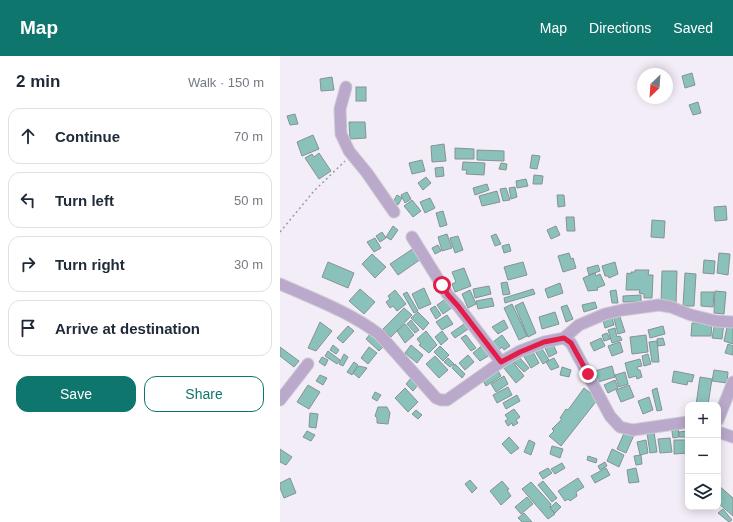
<!DOCTYPE html>
<meta charset="utf-8">
<style>
:root{--surface:#fff;--page:#f2f2f3;--text:#1f2937;--muted:#747a83;--line:#e0e1e3;--accent:#0f766e}
body{margin:0;font-family:Arial,sans-serif;background:var(--page);color:var(--text)}
.controls{position:absolute;right:12px;bottom:12px;display:grid;overflow:hidden;border-radius:8px;box-shadow:0 2px 10px #0003}
.controls button{width:36px;height:36px;display:grid;place-items:center;padding:0;border:0;border-bottom:1px solid var(--line);background:var(--surface);color:var(--text);font:20px sans-serif}
.compass{position:absolute;left:357px;top:12px;width:36px;height:36px;border-radius:50%;background:var(--surface);box-shadow:0 2px 10px #0003;rotate:205deg}
.stop{position:absolute;width:12px;height:12px;margin:-9px;border:3px solid #e11d48;border-radius:50%;background:#fff}
.stop.end{background:#e11d48;border-color:#fff;box-shadow:0 1px 4px #0008}
.list{margin:0;padding:0;list-style:none}
h2{display:flex;justify-content:space-between;align-items:center;height:52px;margin:0;padding:0 16px;font-size:17px}
h2 small{font-size:13px;font-weight:400;color:var(--muted)}
.list li{display:grid;grid-template-columns:26px 1fr auto;gap:12px;align-items:center;box-sizing:border-box;height:56px;margin:0 8px 8px;padding:0 8px;border:1px solid var(--line);border-radius:12px}
.list b{display:block;font-size:15px;white-space:nowrap}
.list em{font-size:13px;font-style:normal;color:var(--muted)}
.actions{display:flex;gap:8px;padding:12px 16px}
.actions a{flex:1;padding:9px 0;border:1px solid var(--accent);border-radius:12px;text-align:center;font-size:14px;color:var(--accent)}
.actions .main{background:var(--accent);color:#fff}
.icon{flex:none;width:22px;height:22px;fill:none;stroke:currentColor;stroke-width:2;stroke-linecap:round;stroke-linejoin:round}
.map{position:relative;flex:none;width:453px;height:466px;overflow:hidden}
header{display:flex;align-items:center;gap:24px;box-sizing:border-box;height:56px;padding:0 20px;background:var(--accent);color:#fff}
header strong{font-size:19px}
nav{display:flex;gap:22px;margin-inline-start:auto;font-size:14px}
main{display:flex}
aside{flex:1;background:var(--surface)}
.map>svg:first-child{display:block}
.building{fill:#8ac2bb;stroke:#859391}
.lines{fill:none;stroke-linecap:round;stroke-linejoin:round}
.minor-casing{stroke:#cec9d3;stroke-width:13}
.path{stroke:#9e9aa2;stroke-width:1.5;stroke-dasharray:2 3;stroke-linecap:butt}
.minor{stroke:#bba9cc;stroke-width:11}
.route{stroke:#e11d48;stroke-width:5}
</style>
<header>
<strong>Map</strong>
<nav><a>Map</a><a>Directions</a><a>Saved</a></nav>
</header>
<main>
<aside>
<h2>2 min<small>Walk · 150 m</small></h2>
<ul class="list">
<li><svg class="icon" aria-label="ahead" viewBox="0 0 24 24"><path d="M12 20V5M6 11l6-6 6 6"/></svg><div><b>Continue</b></div><em>70 m</em></li>
<li><svg class="icon" aria-label="left" viewBox="0 0 24 24"><path d="M17 20v-9H6M10 6l-5 5 5 5"/></svg><div><b>Turn left</b></div><em>50 m</em></li>
<li><svg class="icon" aria-label="right" viewBox="0 0 24 24"><path d="M7 20v-9h11M14 6l5 5-5 5"/></svg><div><b>Turn right</b></div><em>30 m</em></li>
<li><svg class="icon" aria-label="arrive" viewBox="0 0 24 24"><path d="M6 21V4h12l-3 4 3 4H6"/></svg><div><b>Arrive at destination</b></div></li>
</ul>
<div class="actions"><a class="main">Save</a><a>Share</a></div>
</aside>
<div class="map">
<svg width="453" height="466" viewBox="0 0 453 466">
<rect width="100%" height="100%" fill="#f3edf8"/>
<g class="building">
<path d="M412,17L415,29L405,32L402,20Z"/>
<path d="M52,21L54,34L41,35L40,23Z"/>
<rect x="76" y="31" width="10" height="14"/>
<path d="M418,46L421,57L413,59L409,49Z"/>
<path d="M15,58L18,68L10,69L7,60Z"/>
<path d="M69,66H85L86,82L70,83Z"/>
<path d="M33,79L39,93L22,100L17,86Z"/>
<path d="M164,88L166,105L152,106L151,90Z"/>
<path d="M175,92L194,93V103H175Z"/>
<path d="M197,94L224,95V105L197,104Z"/>
<path d="M39,97L51,115L39,123L25,102L32,98L34,101Z"/>
<path d="M252,99L260,100L257,113L250,112Z"/>
<path d="M142,104L145,115L132,118L129,107Z"/>
<path d="M183,106L205,107L204,119L186,118L187,114H182Z"/>
<path d="M221,107L227,108L226,114L219,113Z"/>
<path d="M163,111L164,120L156,121L155,112Z"/>
<path d="M254,119L263,120L262,128H253Z"/>
<path d="M146,121L151,127L143,134L138,127Z"/>
<path d="M246,123L248,130L237,132L236,125Z"/>
<path d="M207,128L209,134L195,139L193,132Z"/>
<path d="M235,131L237,141L231,143L229,132Z"/>
<path d="M226,132L230,144L223,145L220,133Z"/>
<path d="M217,135L220,146L202,150L199,140Z"/>
<path d="M127,136L131,143L125,147L121,139Z"/>
<path d="M117,139L122,142L118,149L113,146Z"/>
<path d="M277,139H284L285,150L278,151Z"/>
<path d="M150,142L155,152L145,157L140,146Z"/>
<path d="M132,144L141,155L133,161L124,150Z"/>
<path d="M446,150L447,164L435,165L434,151Z"/>
<path d="M163,155L167,169L160,171L156,157Z"/>
<path d="M286,161H294L295,175H287Z"/>
<path d="M372,164L385,165L384,182L371,181Z"/>
<path d="M113,170L118,174L111,184L106,181Z"/>
<path d="M276,170L280,179L271,183L267,174Z"/>
<path d="M102,176L106,182L100,186L96,180Z"/>
<path d="M167,178L172,192L162,195L158,181Z"/>
<path d="M216,178L221,188L215,190L211,180Z"/>
<path d="M178,180L183,194L175,197L170,182Z"/>
<path d="M95,182L101,192L94,196L87,186Z"/>
<path d="M229,188L231,195L224,197L222,190Z"/>
<path d="M158,189L161,195L155,198L152,192Z"/>
<path d="M134,192L141,203L118,219L110,208Z"/>
<path d="M289,197L291,203L293,202L296,212L283,216L278,200Z"/>
<path d="M439,197L450,198L448,219L437,217Z"/>
<path d="M92,198L106,211L95,222L82,208Z"/>
<path d="M424,204L435,205L434,218L423,217Z"/>
<path d="M48,206L74,217L68,232L42,221Z"/>
<path d="M243,206L247,219L228,224L224,211Z"/>
<path d="M335,206L338,218L329,222L328,220H325L322,210Z"/>
<path d="M318,209L320,215L309,219L307,212Z"/>
<path d="M184,212L191,230L175,236L172,228L176,226L172,216Z"/>
<path d="M355,214H369L368,219H373L372,242H364V238L359,237L360,234H346L347,217L351,218V216H355Z"/>
<path d="M382,215H397L396,248L381,247Z"/>
<path d="M315,217L316,220L320,218L325,229L317,232L318,234L308,235L303,222Z"/>
<path d="M405,217L416,218L414,250H403Z"/>
<path d="M227,226L230,238L223,239L221,227Z"/>
<path d="M280,227L283,237L268,242L265,233Z"/>
<path d="M209,230L211,238L195,242L193,233Z"/>
<path d="M144,232L151,248L139,253L132,238Z"/>
<path d="M80,233L95,246L84,258L69,245Z"/>
<path d="M253,233L255,238L225,247L224,242Z"/>
<path d="M115,234L126,248L117,255L113,250L110,252L106,246L110,243L108,240Z"/>
<path d="M190,234L196,248L188,252L182,238Z"/>
<path d="M336,234L338,247H332L330,235Z"/>
<path d="M435,235L446,236L444,258L434,257Z"/>
<path d="M127,236L138,255L134,257L123,238Z"/>
<path d="M421,236H434L433,251L421,250Z"/>
<path d="M361,239V246H343V240Z"/>
<path d="M167,242L173,251L163,258L157,249Z"/>
<path d="M212,242L214,250L198,253L196,245Z"/>
<path d="M243,246L256,277L248,281L235,250Z"/>
<path d="M315,246L317,252L304,256L302,249Z"/>
<path d="M232,248L247,280L239,284L224,252Z"/>
<path d="M287,249L293,263L286,266L281,251Z"/>
<path d="M155,250L161,259L156,263L150,253Z"/>
<path d="M124,252L132,259L111,281L103,273Z"/>
<path d="M138,256L149,267L143,274L131,262Z"/>
<path d="M275,256L279,268L262,273L259,261Z"/>
<path d="M339,258L345,276L338,278L333,259Z"/>
<path d="M167,259L173,268L162,274L156,266Z"/>
<path d="M331,259L334,269L325,272L322,261Z"/>
<path d="M131,264L139,274L135,277L127,268Z"/>
<path d="M224,264L228,272L218,278L212,271Z"/>
<path d="M40,266L52,275L36,295L28,292Z"/>
<path d="M187,266L191,271L175,282L171,277Z"/>
<path d="M435,266L444,267L442,283L432,282Z"/>
<path d="M412,267H432L431,280H411Z"/>
<path d="M125,268L134,279L125,287L117,275Z"/>
<path d="M68,270L74,275L63,287L57,282Z"/>
<path d="M383,270L385,278L370,282L368,274Z"/>
<path d="M447,271L453,272V288L444,285Z"/>
<path d="M335,272L337,281L340,280L342,284L332,287L328,274Z"/>
<path d="M146,275L157,289L149,297L139,289L141,288L137,283Z"/>
<path d="M162,275L168,283L161,289L155,281Z"/>
<path d="M91,277L105,289L99,295L86,283Z"/>
<path d="M327,277L330,283L324,285L322,279Z"/>
<path d="M186,279L196,292L191,295L181,282Z"/>
<path d="M222,279L230,290L224,294L222,291L219,294L213,286Z"/>
<path d="M366,279L368,296L352,298L350,281Z"/>
<path d="M321,282L325,290L314,295L310,287Z"/>
<path d="M383,282L385,289L378,290L377,283Z"/>
<path d="M377,285L379,306H372L369,286Z"/>
<path d="M340,286L343,296L332,300L328,290Z"/>
<path d="M205,287L213,297L200,305L193,297Z"/>
<path d="M273,288L277,297L269,301L265,292Z"/>
<path d="M448,288L453,290V299L445,297Z"/>
<path d="M53,289L59,294L56,298L50,294Z"/>
<path d="M131,289L143,299L137,307L125,297Z"/>
<path d="M160,290L169,299L163,305L154,296Z"/>
<path d="M0,291L19,305L14,311L0,300Z"/>
<path d="M89,291L97,297L88,308L81,302Z"/>
<path d="M261,291L269,304L263,308L255,295Z"/>
<path d="M252,294L259,307L251,312L243,299Z"/>
<path d="M48,295L60,304L57,308L45,300Z"/>
<path d="M64,298L68,301L63,310L59,308Z"/>
<path d="M368,298L371,308L364,310L362,300Z"/>
<path d="M188,299L194,306L185,314L179,307Z"/>
<path d="M155,300L168,314L159,322L146,308Z"/>
<path d="M42,301L48,304L45,310L39,306Z"/>
<path d="M239,301L249,312L244,316L234,306Z"/>
<path d="M168,302L174,308L170,311L164,306Z"/>
<path d="M274,302L279,311L271,314L266,306Z"/>
<path d="M360,303L362,310L357,311L358,314H360L362,321L357,323L356,320L349,322L345,307Z"/>
<path d="M232,305L244,320L236,327L223,311Z"/>
<path d="M74,306L78,309L72,319L67,316Z"/>
<path d="M175,308L185,318L182,322L172,312Z"/>
<path d="M79,310L87,312L79,322L73,317Z"/>
<path d="M332,310L335,321L318,326L315,315Z"/>
<path d="M282,311L291,314L289,321L280,319Z"/>
<path d="M217,313L221,320L206,330L202,323Z"/>
<path d="M434,314L448,316L447,327L432,325Z"/>
<path d="M394,315L414,319L412,326L408,325L407,329L392,326Z"/>
<path d="M345,316L348,328L339,331L335,319Z"/>
<path d="M40,319L47,322L43,329L36,325Z"/>
<path d="M224,320L228,328L216,336L211,328Z"/>
<path d="M132,321L138,329L133,335L126,328Z"/>
<path d="M420,321L432,323L428,349H416Z"/>
<path d="M335,324L338,332L328,337L324,329Z"/>
<path d="M28,329L40,336L29,353L17,346Z"/>
<path d="M349,329L354,341L341,346L336,334Z"/>
<path d="M228,331L232,339L217,347L213,339Z"/>
<path d="M125,332L138,346L128,356L115,342Z"/>
<path d="M304,332L318,343L281,390L269,380L274,375L272,373L282,363L280,362L286,353L288,354Z"/>
<path d="M377,332L382,354L377,355L372,334Z"/>
<path d="M95,336L101,339L97,345L92,342Z"/>
<path d="M237,339L240,345L226,353L223,347Z"/>
<path d="M369,341L373,354L363,358L358,345Z"/>
<path d="M98,351H107L110,357L108,368L97,367V362L95,360Z"/>
<path d="M234,353L240,361L236,364L238,367L233,370L232,367L228,370L225,365L228,363L225,359Z"/>
<path d="M136,354L142,359L138,363L132,358Z"/>
<path d="M30,357L38,358L36,372L29,371Z"/>
<path d="M391,369H398L399,381L393,382Z"/>
<path d="M27,375L35,379L31,385L23,381Z"/>
<path d="M345,375L354,379L346,397L337,393Z"/>
<path d="M408,375V381H399V376Z"/>
<path d="M374,376L377,396L370,397L367,377Z"/>
<path d="M229,381L239,392L231,398L222,388Z"/>
<path d="M390,382L392,396L380,397L378,383Z"/>
<path d="M249,384L255,387L251,399L244,396Z"/>
<path d="M366,384L368,397L360,399L357,386Z"/>
<path d="M394,384H408V397L394,398Z"/>
<path d="M272,390L283,393L280,402L270,398Z"/>
<path d="M0,393L12,401L6,409L0,406Z"/>
<path d="M332,393L344,399L339,411L327,405Z"/>
<path d="M361,399L362,408L356,409L354,400Z"/>
<path d="M308,400L317,403L316,407L307,404Z"/>
<path d="M325,406L327,410L320,414L318,410Z"/>
<path d="M282,407L285,412L275,418L271,413Z"/>
<path d="M268,412L272,417L263,423L259,417Z"/>
<path d="M326,412L330,419L315,427L311,420Z"/>
<path d="M356,412L359,426L349,427L347,414Z"/>
<path d="M10,422L16,437L4,442L0,432V427Z"/>
<path d="M298,422L304,431L296,436L297,440L290,445L288,443L285,445L278,435Z"/>
<path d="M190,424L197,432L192,437L185,428Z"/>
<path d="M222,425L229,433L227,434L231,440L221,449L210,435Z"/>
<path d="M263,425L277,442L272,446L258,429Z"/>
<path d="M251,426L271,448L270,452L275,458L268,463L242,433Z"/>
<path d="M438,429L453,442V460L438,447Z"/>
<path d="M247,441L253,448L241,458L235,451Z"/>
<path d="M276,446L281,451L275,457L270,452Z"/>
<path d="M443,453L452,464L449,466L438,457Z"/>
<path d="M244,457L252,466H242L238,462Z"/>
</g>
<g class="lines">
<g class="minor-casing">
<g id="minor">
<path d="M66,31L60,53L61,78L69,95L87,117L114,156"/>
<path d="M132,181L168,239L178,250L221,306L240,295L264,286L284,282L299,269L325,258L342,254L379,249L391,251L411,259L436,265L453,266"/>
<path d="M0,228C34,243 70,256 100,279L156,342L161,344H167L221,306"/>
<path d="M284,282L291,287L330,360L340,371L353,374L408,366"/>
<path d="M0,344L28,308"/>
<path d="M438,364L453,326"/>
<path d="M438,376L453,381"/>
</g>
</g>
<path class="path" d="M0,176L34,135L65,105"/>
<use href="#minor" class="minor"/>
</g>
<g class="lines">
<path class="route" d="M162,229L168,239L178,250L221,306L240,296L264,286L284,282L291,287L308,318"/>
</g>
</svg>
<div class="controls">
<button>+</button>
<button>−</button>
<button><svg class="icon" aria-label="layers" viewBox="0 0 24 24"><path d="M12 4l9 5-9 5-9-5zM3 14l9 5 9-5"/></svg></button>
</div>
<svg class="compass" viewBox="-18 -18 36 36"><path d="M0-13l5 13h-10z" fill="#e53935"/><path d="M0 13l5-13h-10z" fill="#747a83"/></svg>
<div class="stop" style="left:162px;top:229px"></div>
<div class="stop end" style="left:308px;top:318px"></div>
</div>
</main>
